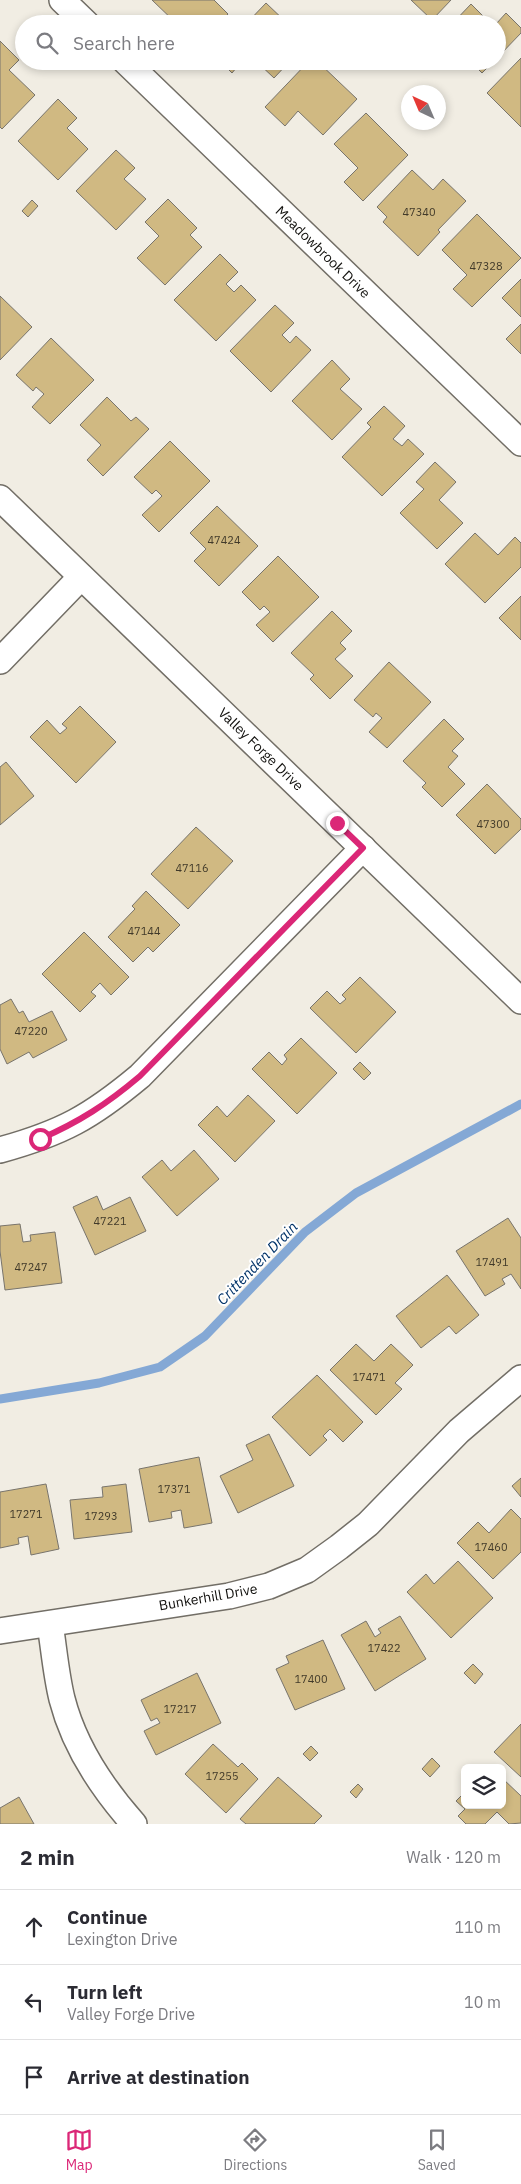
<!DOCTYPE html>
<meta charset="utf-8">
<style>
:root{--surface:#fff;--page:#f2f2f3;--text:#2b2b33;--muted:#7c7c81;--line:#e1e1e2;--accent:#db2777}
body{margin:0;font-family:"IBM Plex Sans",sans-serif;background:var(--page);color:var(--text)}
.controls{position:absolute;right:15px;bottom:15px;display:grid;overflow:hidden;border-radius:8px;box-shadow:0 2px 8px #0003}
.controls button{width:45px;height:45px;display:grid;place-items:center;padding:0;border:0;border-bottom:1px solid var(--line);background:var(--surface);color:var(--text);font:25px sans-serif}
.compass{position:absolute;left:401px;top:85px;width:45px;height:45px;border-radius:50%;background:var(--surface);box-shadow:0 2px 8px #0003;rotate:316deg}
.stop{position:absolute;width:15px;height:15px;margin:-11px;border:4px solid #db2777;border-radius:50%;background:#fff}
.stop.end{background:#db2777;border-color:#fff;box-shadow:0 1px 5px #0008}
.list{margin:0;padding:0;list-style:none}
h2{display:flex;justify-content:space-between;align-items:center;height:65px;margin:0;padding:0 20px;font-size:21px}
h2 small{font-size:16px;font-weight:400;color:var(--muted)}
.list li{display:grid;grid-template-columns:32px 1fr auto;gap:15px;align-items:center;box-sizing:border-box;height:75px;padding:0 20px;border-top:1px solid var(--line)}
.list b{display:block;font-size:19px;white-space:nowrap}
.list p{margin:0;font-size:16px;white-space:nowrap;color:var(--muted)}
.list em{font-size:16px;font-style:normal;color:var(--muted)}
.icon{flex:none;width:28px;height:28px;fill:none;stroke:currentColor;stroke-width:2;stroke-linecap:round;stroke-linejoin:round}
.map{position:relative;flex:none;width:521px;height:1824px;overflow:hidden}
.search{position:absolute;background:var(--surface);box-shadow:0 2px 8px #0003;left:15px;right:15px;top:15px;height:55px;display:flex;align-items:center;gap:12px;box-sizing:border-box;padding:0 18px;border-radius:28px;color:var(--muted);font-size:19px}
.sheet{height:290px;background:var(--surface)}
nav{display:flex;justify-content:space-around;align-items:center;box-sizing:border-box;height:70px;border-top:1px solid var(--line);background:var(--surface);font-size:14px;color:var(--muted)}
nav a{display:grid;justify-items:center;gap:2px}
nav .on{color:var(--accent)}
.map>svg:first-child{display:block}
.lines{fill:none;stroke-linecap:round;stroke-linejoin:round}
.stream{stroke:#84a8d5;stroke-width:9}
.building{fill:#d0b982;stroke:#78746c}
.minor-casing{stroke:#726e66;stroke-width:28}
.minor{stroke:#fff;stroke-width:25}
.route{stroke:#db2777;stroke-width:6}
.labels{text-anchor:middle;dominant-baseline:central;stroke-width:4;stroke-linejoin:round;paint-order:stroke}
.number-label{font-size:11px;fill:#413a2a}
.street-label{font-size:14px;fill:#11100d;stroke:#fff}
.water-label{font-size:15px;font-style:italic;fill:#003268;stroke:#fff}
</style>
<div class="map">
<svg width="521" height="1824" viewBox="0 0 521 1824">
<rect width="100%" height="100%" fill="#f1ede3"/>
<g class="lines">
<path class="stream" d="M0,1399L99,1383L160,1367L205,1336L305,1232L356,1193L521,1104"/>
</g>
<g class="building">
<path d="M152,0H214L228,14L219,24H177Z"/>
<path d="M411,0H451L432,20Z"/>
<path d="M266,3L288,24H246Z"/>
<path d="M471,4L491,24H452Z"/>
<path d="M506,13L521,28V33L497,58L496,24Z"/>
<path d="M0,41L19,60L9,70L35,95L2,129L0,127Z"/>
<path d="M521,58V127L487,93Z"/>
<path d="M220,61H242L232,73Z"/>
<path d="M256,61H290L274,78Z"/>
<path d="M309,61H317L357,99L323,135L298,111L285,126L265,107Z"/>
<path d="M470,61H494L482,73Z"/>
<path d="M58,99L77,118L67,128L88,149L58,180L18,141Z"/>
<path d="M366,113L408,155L363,201L344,182L358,168L334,144Z"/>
<path d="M116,150L135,168L124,179L146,199L116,230L76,191Z"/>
<path d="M412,170L433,190L443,179L466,201L438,230L440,232L418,256L383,222L387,217L377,207Z"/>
<path d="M168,199L197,228L190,235L202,247L165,285L137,258L159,236L145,222Z"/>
<path d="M32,200L38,206L28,217L22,211Z"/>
<path d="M477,214L521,258L472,307L453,289L467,275L442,250Z"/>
<path d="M220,254L238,272L226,284L234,292L241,285L256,300L216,341L174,300Z"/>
<path d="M521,279V317L502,298Z"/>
<path d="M0,296L32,327L0,360Z"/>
<path d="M275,305L294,323L282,335L290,343L296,336L311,350L271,392L230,351Z"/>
<path d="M521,324V354L506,339Z"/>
<path d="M51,338L94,380L50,424L32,407L44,394L36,387L33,391L16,375Z"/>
<path d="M332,360L350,379L340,389L362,409L332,440L292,401Z"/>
<path d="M107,397L131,421L136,417L149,429L103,476L87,460L101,445L80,425Z"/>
<path d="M384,406L405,426L393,439L402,446L408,439L424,454L382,496L342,457L371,427L367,423Z"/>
<path d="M170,441L210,481L159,532L142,515L162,496L156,490L152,494L134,477Z"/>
<path d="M435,462L456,482L439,500L463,523L437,549L400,513L424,489L416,482Z"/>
<path d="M217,506L258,546L219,586L194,561L206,549L190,533Z"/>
<path d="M475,533L498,555L515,537L521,543V567L485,603L445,564Z"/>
<path d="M278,556L319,597L273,642L256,625L270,612L264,606L260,610L242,592Z"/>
<path d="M521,596V640L499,618Z"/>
<path d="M332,611L352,631L340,643L346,649L335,659L353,676L330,699L310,679L314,675L291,653Z"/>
<path d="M389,662L431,702L387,748L369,732L382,718L376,713L373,717L354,700Z"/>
<path d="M80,706L116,742L76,783L30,737L47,720L60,734L67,728L62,724Z"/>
<path d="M444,719L464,739L452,751L458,756L448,767L465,784L442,807L422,787L426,783L403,761Z"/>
<path d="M6,762L34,796L0,825V767Z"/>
<path d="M487,784L521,819V829L495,854L456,815Z"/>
<path d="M196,827L233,861L188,909L151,874Z"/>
<path d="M146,891L180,925L153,952L148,947L133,962L108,937L135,909L132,906Z"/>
<path d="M84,932L129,977L111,995L100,983L91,992L96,996L80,1012L42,974Z"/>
<path d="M360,977L396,1012L356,1053L310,1008L327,991L340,1004L346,999L342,995Z"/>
<path d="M11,999L19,1013L23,1011L29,1022L52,1011L67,1040L33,1058L29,1052L7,1064L0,1049V1005Z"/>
<path d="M301,1038L337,1073L297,1114L252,1069L269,1052L282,1065L287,1059L284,1055Z"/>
<path d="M360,1062L371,1073L364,1080L353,1069Z"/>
<path d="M248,1095L275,1121L235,1162L198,1125L217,1106L227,1117Z"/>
<path d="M194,1150L219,1179L177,1216L142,1177L162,1160L171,1171Z"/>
<path d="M97,1196L103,1210L130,1197L146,1231L95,1255L73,1207Z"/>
<path d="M508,1218L521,1238V1289L511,1274L502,1279L505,1284L485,1296L456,1251Z"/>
<path d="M20,1224L23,1242L31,1241L30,1235L55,1232L62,1283L5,1290L0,1251V1226Z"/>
<path d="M447,1275L479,1315L456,1334L449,1326L421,1348L396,1316Z"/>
<path d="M356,1344L374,1361L391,1344L413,1365L395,1383L402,1389L376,1415L330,1370Z"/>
<path d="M317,1375L363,1422L343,1442L330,1429L323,1436L327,1440L310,1456L272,1417Z"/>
<path d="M269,1434L294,1486L238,1513L220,1476L253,1460L246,1445Z"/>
<path d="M199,1457L212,1523L184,1528L181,1510L171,1512L172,1518L149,1522L139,1469Z"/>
<path d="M521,1478V1497L512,1486Z"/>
<path d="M46,1484L59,1549L31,1555L28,1536L18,1538L19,1544L0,1548V1492Z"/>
<path d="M126,1484L132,1532L74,1539L70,1500L103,1497L102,1487Z"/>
<path d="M511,1509L521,1519V1552L493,1579L457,1543L478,1522L489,1533Z"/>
<path d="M458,1561L493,1598L451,1638L407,1592L426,1574L434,1584Z"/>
<path d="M400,1616L426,1659L375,1691L341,1635L366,1621L375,1637L381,1633L378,1629Z"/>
<path d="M323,1640L345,1689L295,1710L276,1669L289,1663L286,1656Z"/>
<path d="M473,1664L483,1674L475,1684L464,1673Z"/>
<path d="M197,1673L221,1723L156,1755L144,1731L160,1723L157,1718L151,1721L141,1700Z"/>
<path d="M521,1724V1777L494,1752Z"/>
<path d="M213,1744L238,1767L242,1763L258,1779L226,1813L185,1774Z"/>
<path d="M311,1746L318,1753L310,1761L303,1754Z"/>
<path d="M432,1758L440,1766L430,1777L422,1769Z"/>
<path d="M278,1777L322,1816L314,1824H246L240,1819Z"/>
<path d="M502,1778L521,1796V1823L509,1824L497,1812L485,1824H466L458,1816L465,1809L456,1801L465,1792V1805H502Z"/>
<path d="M358,1784L363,1789L356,1798L350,1792Z"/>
<path d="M19,1797L34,1824H0V1808Z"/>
</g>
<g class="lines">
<g class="minor-casing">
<g id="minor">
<path d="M62,0L87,24"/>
<path d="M125,61L521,443"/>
<path d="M0,498L521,1001"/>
<path d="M0,661L81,577"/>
<path d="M0,1150C62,1133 91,1117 140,1076L363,848"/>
<path d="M50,1624C54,1649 56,1675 62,1699C74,1746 102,1788 134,1824"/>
<path d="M0,1631L229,1596L269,1586L307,1570L339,1547L368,1524L459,1431L521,1378"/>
</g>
</g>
<use href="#minor" class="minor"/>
</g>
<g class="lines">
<path class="route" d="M40,1139C79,1122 107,1104 140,1076L363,848L337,823"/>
</g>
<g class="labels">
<g class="number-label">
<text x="419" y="212">47340</text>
<text x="486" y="266">47328</text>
<text x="224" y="540">47424</text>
<text x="493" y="824">47300</text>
<text x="192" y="868">47116</text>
<text x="144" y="931">47144</text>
<text x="31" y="1031">47220</text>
<text x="110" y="1221">47221</text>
<text x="492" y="1262">17491</text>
<text x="31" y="1267">47247</text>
<text x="369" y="1377">17471</text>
<text x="174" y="1489">17371</text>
<text x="26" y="1514">17271</text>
<text x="101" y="1516">17293</text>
<text x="491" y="1547">17460</text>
<text x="384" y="1648">17422</text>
<text x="311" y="1679">17400</text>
<text x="180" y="1709">17217</text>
<text x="222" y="1776">17255</text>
</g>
<g class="street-label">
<text transform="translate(323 252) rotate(44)">Meadowbrook Drive</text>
<text transform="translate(261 749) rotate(44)">Valley Forge Drive</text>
<text transform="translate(208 1597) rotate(-10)">Bunkerhill Drive</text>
</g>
<g class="water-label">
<text transform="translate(257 1263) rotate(-46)">Crittenden Drain</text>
</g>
</g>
</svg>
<div class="controls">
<button><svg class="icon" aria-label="layers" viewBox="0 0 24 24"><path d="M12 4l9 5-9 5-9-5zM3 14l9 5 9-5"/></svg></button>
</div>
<svg class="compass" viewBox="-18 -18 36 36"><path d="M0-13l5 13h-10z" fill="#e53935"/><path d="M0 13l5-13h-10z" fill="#7c7c81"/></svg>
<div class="stop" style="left:40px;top:1139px"></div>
<div class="stop end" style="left:337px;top:823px"></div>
<div class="search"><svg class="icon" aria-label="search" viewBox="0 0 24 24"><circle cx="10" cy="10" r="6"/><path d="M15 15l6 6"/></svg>Search here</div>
</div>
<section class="sheet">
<h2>2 min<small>Walk · 120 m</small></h2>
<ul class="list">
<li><svg class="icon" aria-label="ahead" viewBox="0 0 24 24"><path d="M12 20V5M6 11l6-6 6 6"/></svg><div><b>Continue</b><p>Lexington Drive</p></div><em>110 m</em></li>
<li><svg class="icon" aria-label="left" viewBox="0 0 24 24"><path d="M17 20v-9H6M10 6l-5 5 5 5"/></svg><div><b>Turn left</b><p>Valley Forge Drive</p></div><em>10 m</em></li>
<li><svg class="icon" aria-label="arrive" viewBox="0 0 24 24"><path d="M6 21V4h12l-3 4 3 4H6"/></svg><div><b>Arrive at destination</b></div></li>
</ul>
</section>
<nav>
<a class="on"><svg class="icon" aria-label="map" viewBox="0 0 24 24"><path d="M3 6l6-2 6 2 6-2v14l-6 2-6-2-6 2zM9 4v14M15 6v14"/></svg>Map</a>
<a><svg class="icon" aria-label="directions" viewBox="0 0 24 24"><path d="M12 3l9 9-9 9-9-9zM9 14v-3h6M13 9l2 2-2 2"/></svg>Directions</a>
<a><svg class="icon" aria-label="saved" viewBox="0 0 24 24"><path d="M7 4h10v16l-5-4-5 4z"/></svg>Saved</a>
</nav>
